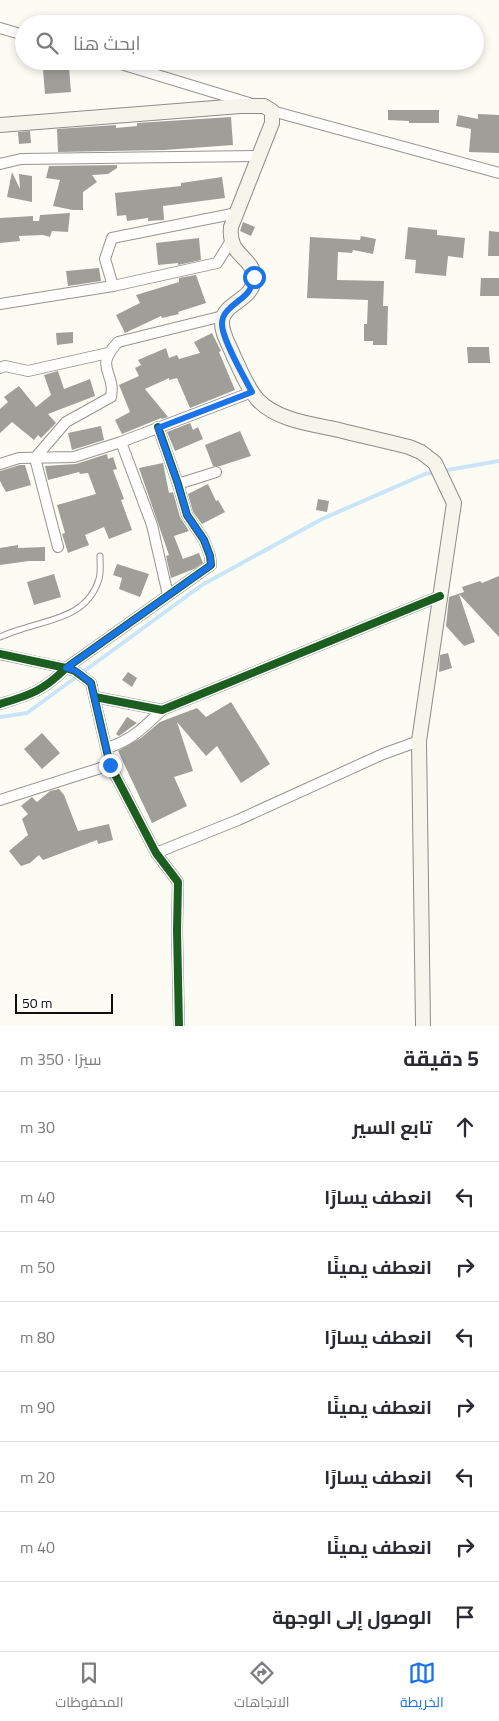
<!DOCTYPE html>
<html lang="ar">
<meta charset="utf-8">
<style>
:root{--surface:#fff;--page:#f2f2f3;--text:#2b2b33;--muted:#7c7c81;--line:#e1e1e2;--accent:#1a73e8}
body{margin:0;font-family:Georgia,Cairo,serif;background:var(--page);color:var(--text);direction:rtl}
.scale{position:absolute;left:15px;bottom:12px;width:98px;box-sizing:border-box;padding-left:5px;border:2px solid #0f0f0f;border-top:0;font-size:14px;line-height:18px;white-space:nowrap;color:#0f0f0f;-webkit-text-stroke:4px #fff;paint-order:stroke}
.stop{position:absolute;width:15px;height:15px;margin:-11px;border:4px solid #1a73e8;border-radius:50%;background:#fff}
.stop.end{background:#1a73e8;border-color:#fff;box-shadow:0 1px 5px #0008}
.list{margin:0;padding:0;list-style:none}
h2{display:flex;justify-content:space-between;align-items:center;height:65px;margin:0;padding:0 20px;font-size:21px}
h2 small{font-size:16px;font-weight:400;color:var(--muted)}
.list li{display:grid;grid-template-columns:32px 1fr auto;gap:15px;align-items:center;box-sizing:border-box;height:70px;padding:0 20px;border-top:1px solid var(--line)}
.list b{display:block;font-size:19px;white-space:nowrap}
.list em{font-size:16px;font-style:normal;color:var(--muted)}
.icon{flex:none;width:28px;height:28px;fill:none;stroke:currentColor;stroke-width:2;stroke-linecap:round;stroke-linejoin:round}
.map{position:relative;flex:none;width:499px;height:1026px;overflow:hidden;direction:ltr}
.search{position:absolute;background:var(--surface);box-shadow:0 2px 8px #0003;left:15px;right:15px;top:15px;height:55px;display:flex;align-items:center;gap:12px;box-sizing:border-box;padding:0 18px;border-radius:28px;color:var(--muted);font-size:19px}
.sheet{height:625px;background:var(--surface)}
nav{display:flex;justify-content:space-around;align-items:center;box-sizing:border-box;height:70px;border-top:1px solid var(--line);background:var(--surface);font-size:14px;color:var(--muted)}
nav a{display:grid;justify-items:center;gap:2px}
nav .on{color:var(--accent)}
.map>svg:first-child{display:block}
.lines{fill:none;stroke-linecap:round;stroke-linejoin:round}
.stream{stroke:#c9e5f7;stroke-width:4}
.building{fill:#a09e99}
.service-casing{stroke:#969592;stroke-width:7}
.minor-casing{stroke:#969592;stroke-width:12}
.secondary-casing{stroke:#8c8c89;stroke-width:16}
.service{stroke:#fffefd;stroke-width:5}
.minor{stroke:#fffefd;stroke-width:10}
.secondary{stroke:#f5f5eb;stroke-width:14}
.cycleway-casing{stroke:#fff;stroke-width:11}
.cycleway{stroke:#1b5e20;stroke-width:8}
.route{stroke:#1a73e8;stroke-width:6}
</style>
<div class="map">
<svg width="499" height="1026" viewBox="0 0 499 1026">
<rect width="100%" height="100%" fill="#fcfbf4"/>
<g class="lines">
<path class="stream" d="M0,717L27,713L202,585L322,519L425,474L499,461"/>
</g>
<g class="building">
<path d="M69,67L71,92L45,94L43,70Z"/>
<path d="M388,110H439V123H409V121L388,120Z"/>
<path d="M478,114L499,115V153L469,152L471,129L456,126L458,115L478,119Z"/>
<path d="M231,117L233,145L164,150L58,152L57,129L116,125V128L137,126V123Z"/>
<path d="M30,131L31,143L19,144L18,132Z"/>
<path d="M117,165V168L108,174L92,175L97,182L83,192V210H73L53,206L60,180L46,178L49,166Z"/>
<path d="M12,172L20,189L19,174L32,176V202L7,197Z"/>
<path d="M222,177L225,198L163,206L164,220L148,221V218L127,221L126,215L117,216L115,193L181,186V183Z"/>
<path d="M70,213L68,232L52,231L50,237L43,235L19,236L20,241L0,243V218L33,216V221H39L40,215Z"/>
<path d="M243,222L255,227L251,236L240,231Z"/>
<path d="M408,227L437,230V235L465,238L463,258L448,256L446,276L415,273L416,260L405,259Z"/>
<path d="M489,231L499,232V256H488Z"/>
<path d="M361,236L376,239L373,254L353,250L352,253L338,252L337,280L384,281L383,306H388L387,345H373V341H364V324H367L368,300L307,298L310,237L360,240Z"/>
<path d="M199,238L201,260L178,265V263L158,265L156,243Z"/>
<path d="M99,268L101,281L68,286L66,271Z"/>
<path d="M196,275L206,303L178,312L179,314L162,318L161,316L125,333L116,315L140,303L136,295L179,282V278Z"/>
<path d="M481,278H499V296H480Z"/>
<path d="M73,332V343L57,345L56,333Z"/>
<path d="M212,333L221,351L219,352L235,390L190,408L177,378L169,380V378L145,389L168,417L162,419L161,418L122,434L115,420L130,412L119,385L139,376L135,368L141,365L138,360L166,348L169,358L177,355L179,359L200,353L194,342Z"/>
<path d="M467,347H489L490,363H468Z"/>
<path d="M58,371L64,389L90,379L95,396L48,414L56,423L41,438L38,435L34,440L12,422L0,433V409L8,402L4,397L19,386L36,407L51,395L44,375Z"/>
<path d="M190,423L193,430L198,427L203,439L175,451L167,432Z"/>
<path d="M101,426L104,440L72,450L68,433Z"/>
<path d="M240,431L251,456L220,466H213L205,445Z"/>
<path d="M107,454L108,459L113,457L117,469L113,470L124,499L121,500L132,530L109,539L104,527L85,535L89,545L68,553L62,534L65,533L57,505L96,494L88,473L80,474L79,472L48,480L45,466L76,464Z"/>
<path d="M163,463L169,493L173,492L180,517L189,531L174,536L183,559L199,553L203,563L194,569L171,578L166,556L169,555L139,468Z"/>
<path d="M20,465H25L31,485L6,492L0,481V471Z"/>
<path d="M208,484L216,501L218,500L225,512L202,524L193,512L188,494Z"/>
<path d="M318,499L329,501L327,512L316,510Z"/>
<path d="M18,545V548L45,547V561H29L0,565V548Z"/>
<path d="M117,564L149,574L140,597L119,589L122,578L113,575Z"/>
<path d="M54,574L61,597L34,605L27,582Z"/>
<path d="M499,576V637L459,594L475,642L464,646L446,626L449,597L464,592L462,587L480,581L482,583Z"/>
<path d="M448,653L452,668L439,672L440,655Z"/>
<path d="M128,672L137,678L132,687L122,680Z"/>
<path d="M231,702L270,764L241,783L217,746L206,756L177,722L193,771L174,777L187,806L152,823L118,751L141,738L160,722L197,708L206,717Z"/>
<path d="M127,717L137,723L119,736L116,734Z"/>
<path d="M42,733L60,753L42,769L24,749Z"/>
<path d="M59,789L64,795L78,831L109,824L113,840L98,844L97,840L43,860L39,855L30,863L21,866L9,851L28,835L22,819L28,814L21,806L32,797L37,802L50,791Z"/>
</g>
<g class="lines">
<g class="service-casing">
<path id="service" d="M0,637C7,634 14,631 22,629C52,619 88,616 99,579C101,573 100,563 100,556"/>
</g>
<g class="minor-casing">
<g id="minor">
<path d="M0,28L24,35"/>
<path d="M111,61L249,103"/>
<path d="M272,111L499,173"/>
<path d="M0,164L21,159L258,156"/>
<path d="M113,286L105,259L112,238L237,213"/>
<path d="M0,304L113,286L217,263L231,241"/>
<path d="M0,368L5,366L28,371L108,353"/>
<path d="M121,442L152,525L168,595"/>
<path d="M0,464L19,458L74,457L121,442L252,392"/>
<path d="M178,484L216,472"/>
<path d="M58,547L35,458L66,422L111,397C116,371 93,369 118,342L223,316"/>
<path d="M0,654L66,668L75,671L91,683L110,765L156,853L178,882L177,930L179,1026"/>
<path d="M95,697L162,710L440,596"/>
<path d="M0,704C30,695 43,691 66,668L211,565L210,556L204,540L187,515L178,484L158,427"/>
<path d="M107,748C132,740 143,728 162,710"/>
<path d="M0,800L110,765"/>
<path d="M156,853L238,820L383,754L419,741"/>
</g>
</g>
<g class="secondary-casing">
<path id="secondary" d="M0,125L240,106H264L272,111V123L231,227C228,257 252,255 254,277C255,300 224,302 222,321C221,333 230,346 234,357C241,371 247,388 258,400C278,421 313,424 339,430C362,436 386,441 409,447L421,452L435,463L454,503L419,741L423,1026"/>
</g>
<use href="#service" class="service"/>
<use href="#minor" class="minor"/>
<use href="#secondary" class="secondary"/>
<g class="cycleway-casing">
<g id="cycleway">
<path d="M0,654L66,668L75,671L91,683L110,765L156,853L178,882L177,930L179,1026"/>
<path d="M95,697L162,710L440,596"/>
<path d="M0,704C30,695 43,691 66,668L211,565L210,556L204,540L187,515L178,484L158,427"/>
</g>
</g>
<use href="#cycleway" class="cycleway"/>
</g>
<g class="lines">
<path class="route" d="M110,765L91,683L76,671L66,668L211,565L210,556L204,540L187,515L178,484L158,428L252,392C244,377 222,339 222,324C222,318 225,313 228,310C241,297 251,296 254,277"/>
</g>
</svg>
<div class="scale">50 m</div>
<div class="stop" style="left:254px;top:277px"></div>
<div class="stop end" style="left:110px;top:765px"></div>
<div class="search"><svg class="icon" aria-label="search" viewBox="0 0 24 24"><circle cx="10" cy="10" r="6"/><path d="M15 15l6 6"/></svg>ابحث هنا</div>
</div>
<section class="sheet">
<h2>5 دقيقة<small>سيرًا · 350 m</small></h2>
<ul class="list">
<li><svg class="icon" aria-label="ahead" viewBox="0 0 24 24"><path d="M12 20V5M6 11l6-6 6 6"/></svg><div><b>تابع السير</b></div><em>30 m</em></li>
<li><svg class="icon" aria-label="left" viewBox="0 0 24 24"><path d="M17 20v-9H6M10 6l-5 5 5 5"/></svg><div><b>انعطف يسارًا</b></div><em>40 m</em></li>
<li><svg class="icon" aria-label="right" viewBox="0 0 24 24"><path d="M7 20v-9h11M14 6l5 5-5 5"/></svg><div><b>انعطف يمينًا</b></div><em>50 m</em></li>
<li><svg class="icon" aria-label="left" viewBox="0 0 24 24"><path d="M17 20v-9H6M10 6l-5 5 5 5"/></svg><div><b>انعطف يسارًا</b></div><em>80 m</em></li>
<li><svg class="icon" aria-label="right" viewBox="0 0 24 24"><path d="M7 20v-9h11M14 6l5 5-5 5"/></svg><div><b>انعطف يمينًا</b></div><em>90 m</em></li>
<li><svg class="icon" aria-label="left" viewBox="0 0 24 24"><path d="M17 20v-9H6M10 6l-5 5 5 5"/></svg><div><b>انعطف يسارًا</b></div><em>20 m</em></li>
<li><svg class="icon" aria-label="right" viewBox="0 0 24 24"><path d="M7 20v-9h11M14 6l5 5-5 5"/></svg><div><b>انعطف يمينًا</b></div><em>40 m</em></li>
<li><svg class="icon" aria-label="arrive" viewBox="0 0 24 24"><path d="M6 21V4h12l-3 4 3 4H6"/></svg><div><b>الوصول إلى الوجهة</b></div></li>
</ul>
</section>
<nav>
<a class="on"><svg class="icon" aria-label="map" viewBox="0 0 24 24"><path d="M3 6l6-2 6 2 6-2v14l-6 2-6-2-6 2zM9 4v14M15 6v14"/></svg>الخريطة</a>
<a><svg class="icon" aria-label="directions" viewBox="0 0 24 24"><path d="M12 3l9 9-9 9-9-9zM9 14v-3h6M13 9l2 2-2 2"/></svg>الاتجاهات</a>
<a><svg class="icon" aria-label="saved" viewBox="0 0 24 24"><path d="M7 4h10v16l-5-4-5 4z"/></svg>المحفوظات</a>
</nav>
